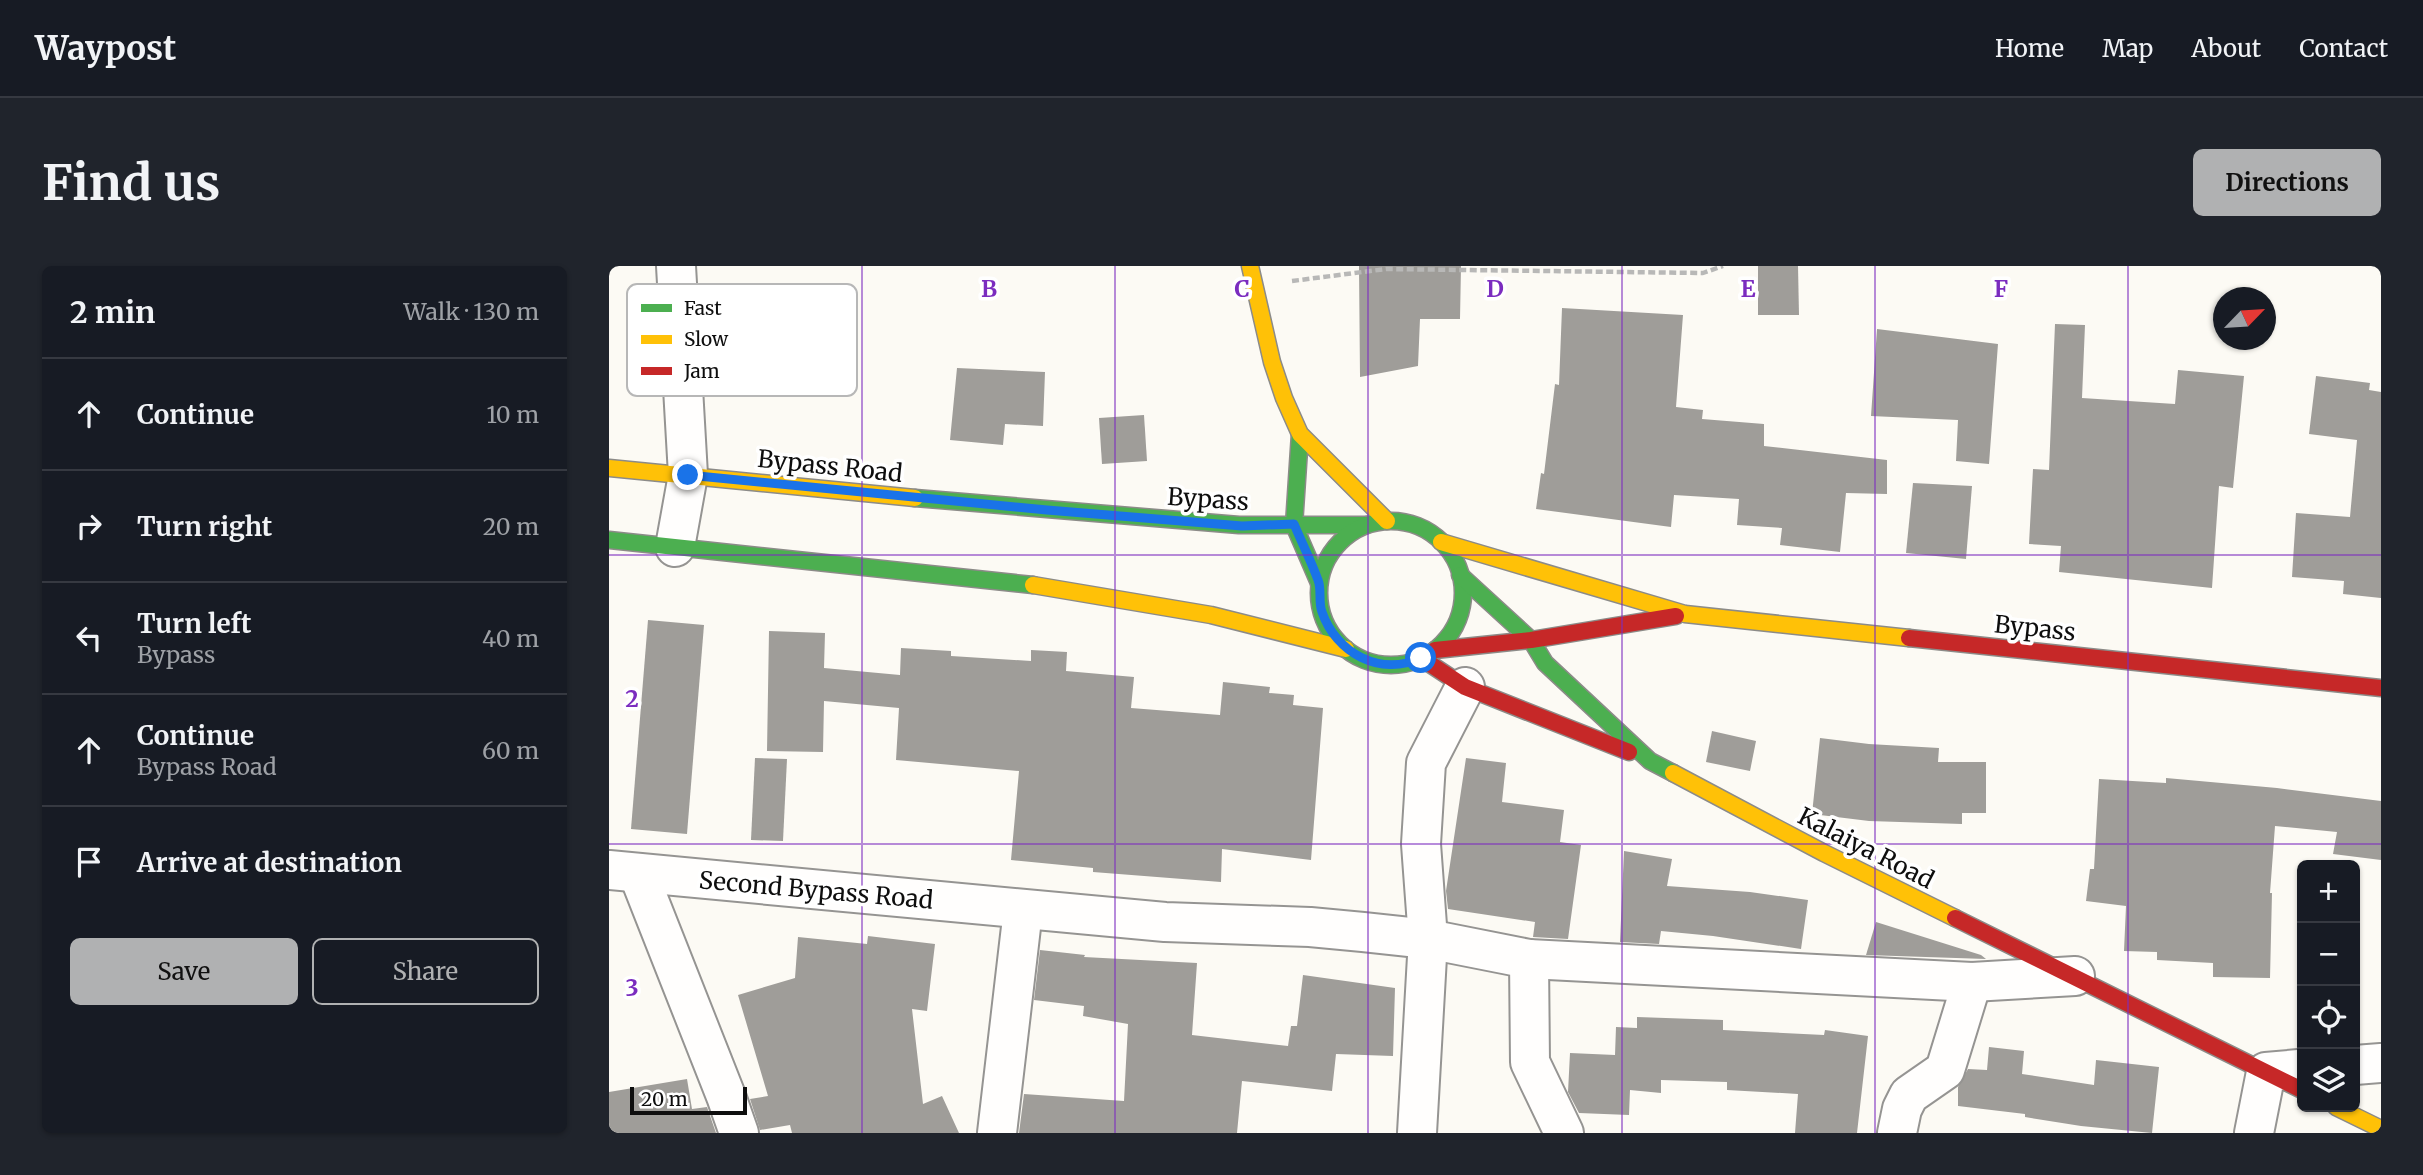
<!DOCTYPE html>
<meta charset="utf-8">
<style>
:root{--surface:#171b24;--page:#20242c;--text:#f1f3f6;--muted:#9ea1a6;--line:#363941;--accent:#b0b1b2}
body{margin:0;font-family:Merriweather,serif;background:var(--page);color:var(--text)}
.controls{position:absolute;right:21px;bottom:21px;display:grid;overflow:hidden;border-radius:10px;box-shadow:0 2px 5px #0004}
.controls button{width:63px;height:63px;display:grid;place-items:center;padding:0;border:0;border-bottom:2px solid var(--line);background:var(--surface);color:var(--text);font:35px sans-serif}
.compass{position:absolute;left:1604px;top:21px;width:63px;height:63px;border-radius:50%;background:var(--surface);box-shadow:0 2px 5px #0004;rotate:65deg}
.scale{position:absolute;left:21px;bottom:18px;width:117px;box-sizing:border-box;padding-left:7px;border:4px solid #0e0e0e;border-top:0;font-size:19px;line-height:24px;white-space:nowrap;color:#0e0e0e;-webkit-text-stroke:5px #fff;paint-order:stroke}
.stop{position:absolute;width:21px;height:21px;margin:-16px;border:5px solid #1a73e8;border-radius:50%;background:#fff}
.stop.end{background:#1a73e8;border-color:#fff;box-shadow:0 2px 7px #0008}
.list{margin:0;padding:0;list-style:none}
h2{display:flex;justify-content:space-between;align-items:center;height:91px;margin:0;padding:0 28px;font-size:30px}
h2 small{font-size:23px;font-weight:400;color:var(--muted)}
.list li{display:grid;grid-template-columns:46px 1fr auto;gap:21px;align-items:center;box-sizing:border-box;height:112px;padding:0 28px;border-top:2px solid var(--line)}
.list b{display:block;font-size:26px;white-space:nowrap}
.list p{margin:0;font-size:23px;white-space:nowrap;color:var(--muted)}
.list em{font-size:23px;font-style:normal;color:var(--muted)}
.actions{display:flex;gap:14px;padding:21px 28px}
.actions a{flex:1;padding:16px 0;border:2px solid var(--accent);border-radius:10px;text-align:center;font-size:24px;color:var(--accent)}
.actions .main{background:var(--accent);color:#111}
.icon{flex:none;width:38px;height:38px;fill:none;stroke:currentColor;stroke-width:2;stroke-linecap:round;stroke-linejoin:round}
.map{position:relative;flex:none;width:1772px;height:867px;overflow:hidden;border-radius:10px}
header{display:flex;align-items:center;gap:42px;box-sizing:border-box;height:98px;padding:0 35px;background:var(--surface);border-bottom:2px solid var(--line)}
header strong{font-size:33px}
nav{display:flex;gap:38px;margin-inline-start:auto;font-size:24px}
.intro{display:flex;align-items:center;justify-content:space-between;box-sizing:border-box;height:168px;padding:0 42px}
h1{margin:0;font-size:49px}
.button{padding:18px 32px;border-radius:10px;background:var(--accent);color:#111;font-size:24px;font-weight:700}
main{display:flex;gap:42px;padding:0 42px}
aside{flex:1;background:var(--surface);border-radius:10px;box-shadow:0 2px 5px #0004}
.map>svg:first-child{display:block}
.building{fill:#9f9d99}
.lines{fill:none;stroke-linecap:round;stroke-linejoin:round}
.street-casing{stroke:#959492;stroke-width:42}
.fast-casing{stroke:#8c8b88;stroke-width:19}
.slow-casing{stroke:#8c8b88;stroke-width:19}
.jam-casing{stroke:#8c8b88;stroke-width:19}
.path{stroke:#b8b8b7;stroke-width:4.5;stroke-dasharray:7 3.5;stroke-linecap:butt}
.street{stroke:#fffefd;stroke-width:38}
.fast{stroke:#4caf50;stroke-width:16}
.slow{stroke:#ffc107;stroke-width:16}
.jam{stroke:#c62828;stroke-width:16}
.route{stroke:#1a73e8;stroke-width:9}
.grid{fill:none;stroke:#7b2cbf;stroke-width:2;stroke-opacity:0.55}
.labels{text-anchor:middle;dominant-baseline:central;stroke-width:7;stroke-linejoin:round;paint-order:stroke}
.street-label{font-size:24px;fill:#0e0e0e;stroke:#fff}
.key{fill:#fff;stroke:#b7b7b7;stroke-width:2}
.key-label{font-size:19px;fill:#0e0e0e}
.grid-label{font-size:23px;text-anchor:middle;font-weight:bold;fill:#7b2cbf;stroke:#fff;stroke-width:7;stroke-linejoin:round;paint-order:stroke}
</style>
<header>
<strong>Waypost</strong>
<nav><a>Home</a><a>Map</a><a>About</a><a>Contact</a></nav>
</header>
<div class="intro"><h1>Find us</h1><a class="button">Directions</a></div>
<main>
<aside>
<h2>2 min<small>Walk · 130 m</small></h2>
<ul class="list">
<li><svg class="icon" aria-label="ahead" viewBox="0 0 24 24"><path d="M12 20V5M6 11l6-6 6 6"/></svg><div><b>Continue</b></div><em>10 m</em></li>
<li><svg class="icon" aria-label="right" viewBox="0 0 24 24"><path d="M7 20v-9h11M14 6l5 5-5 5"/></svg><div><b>Turn right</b></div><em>20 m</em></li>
<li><svg class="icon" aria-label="left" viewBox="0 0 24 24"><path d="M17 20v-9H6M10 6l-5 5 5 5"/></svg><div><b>Turn left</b><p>Bypass</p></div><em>40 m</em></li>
<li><svg class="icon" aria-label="ahead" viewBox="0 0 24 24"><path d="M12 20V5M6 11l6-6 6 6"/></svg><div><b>Continue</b><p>Bypass Road</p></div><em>60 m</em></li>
<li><svg class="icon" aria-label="arrive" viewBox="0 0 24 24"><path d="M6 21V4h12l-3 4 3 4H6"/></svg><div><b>Arrive at destination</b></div></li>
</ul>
<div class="actions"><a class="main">Save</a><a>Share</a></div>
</aside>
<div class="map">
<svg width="1772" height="867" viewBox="0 0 1772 867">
<rect width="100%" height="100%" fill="#fcfaf4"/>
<g class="building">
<path d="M750,0H852L851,53H811L809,100L751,111Z"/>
<path d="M1149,0H1189L1190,49H1149Z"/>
<path d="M953,42L1074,49L1067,141L1094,144L1093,153L1155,158V180L1278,194V228L1237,227L1231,286L1171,279L1173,262L1128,259L1130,233L1065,229L1062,261L927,243L932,207L935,208L946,118L950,119Z"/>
<path d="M1446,58L1476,59L1473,132L1566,138L1569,104L1635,110L1624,222L1610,220L1603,322L1450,306L1452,280L1420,278L1424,203L1440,204Z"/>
<path d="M1268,63L1389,78L1380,198L1347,195L1349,154L1262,150Z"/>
<path d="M348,102L436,106L434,160L396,158L394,179L341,174Z"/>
<path d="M1707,110L1761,117L1760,124L1772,126V332L1734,328L1735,315L1683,311L1687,247L1741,251L1748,174L1700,168Z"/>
<path d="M535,149L538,195L493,198L490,152Z"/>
<path d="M1304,217L1363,220L1357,293L1297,287Z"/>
<path d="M39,354L95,359L78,568L22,563Z"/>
<path d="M160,365L216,367L215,402L291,409L292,382L342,385V390L422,395V384L458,386L457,405L525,411L522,442L611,449L614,416L661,421L660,427L685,429L684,439L714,442L702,594L613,583L612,616L484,606V602L402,594L410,505L287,494L290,442L215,435L214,486L158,485Z"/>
<path d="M1103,465L1147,475L1141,505L1097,496Z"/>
<path d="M1211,472L1260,478L1330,482L1329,496H1377V547H1353V558L1260,555L1203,548Z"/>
<path d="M146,492L178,493L174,575L142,574Z"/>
<path d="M857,492L897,497L893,536L955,544L951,576L972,579L959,673L924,671L926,656L839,643L837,625Z"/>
<path d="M1557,512L1668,522L1772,535V594L1724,588L1728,566L1666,560L1661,627H1663L1661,712L1604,711V697L1548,694V686L1515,685L1517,640L1477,635L1481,603H1485L1490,513L1557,517Z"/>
<path d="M1015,585L1063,593L1058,620L1141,626L1199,634L1192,683L1104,670L1052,665L1050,678L1011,676Z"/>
<path d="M1267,656L1372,689L1377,693L1257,689Z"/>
<path d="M259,670L326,678L318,745L303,743L314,838L333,830L350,867H183L181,859L151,864L141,833L159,830L129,729L186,712L189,671L258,678Z"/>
<path d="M431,684L476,689L475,691L588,697L583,769L679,780L682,760H688L694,709L786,722L784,790L727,788L723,825L633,815L628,867H410L415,828L515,835L519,758L474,750L475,740L425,734Z"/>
<path d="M1028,751L1114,754V764L1215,769L1216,764L1259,770L1248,867H1186L1189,828L1118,824V816L1052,814V827L1021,824L1020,849L970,847L959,826L961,787L1006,789L1007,761L1028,762Z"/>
<path d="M1380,781L1415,785L1413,808L1485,819L1487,794L1550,801L1543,867L1472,860L1416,851V848L1349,840V821L1359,803L1378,804Z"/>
<path d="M78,813L83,843L98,841L107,867H0V826Z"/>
</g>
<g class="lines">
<g class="street-casing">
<g id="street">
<path d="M66,281L79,209L67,0"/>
<path d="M0,604L556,656L701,661L754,666L819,673L920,693L921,796L955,867"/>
<path d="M29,607L117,830L130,867"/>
<path d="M920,693L1363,716L1466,710"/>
<path d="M1746,799L1772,797"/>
<path d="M388,867L414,644"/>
<path d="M808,867L819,673L812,578L817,497L856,421"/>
<path d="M1288,867L1293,843L1300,829L1336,804L1363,716"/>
<path d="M1645,867L1657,806L1690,803"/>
</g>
</g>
<g class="fast-casing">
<g id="fast">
<path d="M691,168L685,259L710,317"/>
<path d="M306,232L630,259H757"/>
<circle cx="782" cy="327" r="72"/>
<path d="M0,274L424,319"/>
<path d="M851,309L922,374L936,397L1041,495L1064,507"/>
</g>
</g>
<g class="slow-casing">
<g id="slow">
<path d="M641,0L663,96L675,132L691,168L778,255"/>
<path d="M0,202L306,232"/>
<path d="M832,276L1076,348L1300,372"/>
<path d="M424,319L602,349L737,383"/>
<path d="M1064,507L1215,587L1346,652"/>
<path d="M1727,841L1772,863"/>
</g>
</g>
<g class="jam-casing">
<g id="jam">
<path d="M1300,372L1772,422"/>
<path d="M826,384L922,374L1067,350"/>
<path d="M812,392L856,421L1020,486"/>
<path d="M1346,652L1693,824"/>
</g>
</g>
<path class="path" d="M683,15L777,3L1094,7L1114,0"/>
<use href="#street" class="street"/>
<use href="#fast" class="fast"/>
<use href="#slow" class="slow"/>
<use href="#jam" class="jam"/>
</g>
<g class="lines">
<path class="route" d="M79,209L438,244L633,260L685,258C693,277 702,295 709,314C713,324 709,335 713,346C727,387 771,411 812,392"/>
</g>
<path class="grid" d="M253,0V867M506,0V867M759,0V867M1013,0V867M1266,0V867M1519,0V867M0,289H1772M0,578H1772"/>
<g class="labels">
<g class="street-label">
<text transform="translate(221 200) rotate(6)">Bypass Road</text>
<text transform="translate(599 233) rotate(4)">Bypass</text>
<text transform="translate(1426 362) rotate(6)">Bypass</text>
<text transform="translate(1257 582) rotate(27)">Kalaiya Road</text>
<text transform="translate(207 624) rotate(5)">Second Bypass Road</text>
</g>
</g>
<rect x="18" y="18" width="230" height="112" rx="10" class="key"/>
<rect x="32" y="38" width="31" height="8" fill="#4caf50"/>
<rect x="32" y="69" width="31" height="9" fill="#ffc107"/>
<rect x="32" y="101" width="31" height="8" fill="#c62828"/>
<g class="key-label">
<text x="75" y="49">Fast</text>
<text x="75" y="80">Slow</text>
<text x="75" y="112">Jam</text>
</g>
<g class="grid-label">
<text x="380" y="31">B</text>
<text x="633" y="31">C</text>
<text x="886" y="31">D</text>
<text x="1139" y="31">E</text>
<text x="1392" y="31">F</text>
<text x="23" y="441">2</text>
<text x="23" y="730">3</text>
</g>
</svg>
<div class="controls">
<button>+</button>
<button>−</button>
<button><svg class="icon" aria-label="locate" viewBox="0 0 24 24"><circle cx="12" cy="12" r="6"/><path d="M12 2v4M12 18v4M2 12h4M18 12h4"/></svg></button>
<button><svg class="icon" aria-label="layers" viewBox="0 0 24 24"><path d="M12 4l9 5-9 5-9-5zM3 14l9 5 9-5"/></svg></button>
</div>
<svg class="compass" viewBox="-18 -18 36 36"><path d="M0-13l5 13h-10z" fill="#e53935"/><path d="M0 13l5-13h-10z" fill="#9ea1a6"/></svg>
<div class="scale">20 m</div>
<div class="stop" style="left:812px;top:392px"></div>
<div class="stop end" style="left:79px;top:209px"></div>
</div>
</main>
